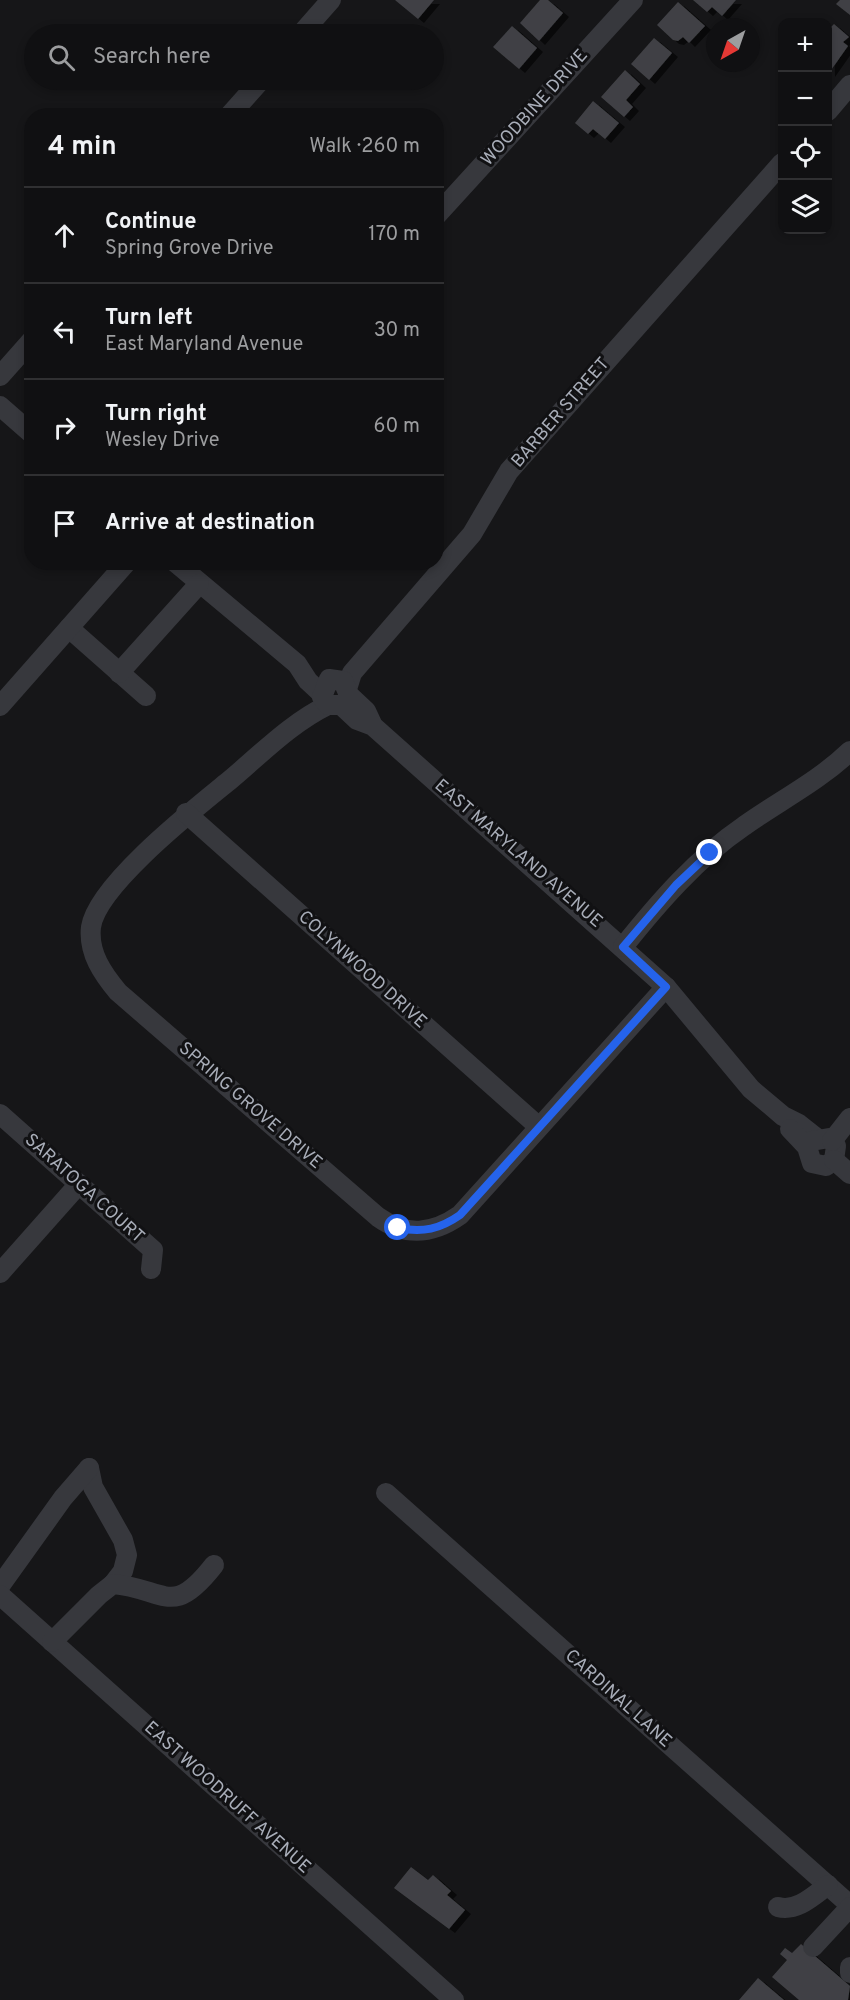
<!DOCTYPE html>
<meta charset="utf-8">
<style>
:root{--surface:#101012;--page:#19191b;--text:#f1f3f6;--muted:#9c9d9f;--line:#303032}
body{margin:0;font-family:Overpass,sans-serif;background:var(--page);color:var(--text)}
.controls{position:absolute;right:18px;top:18px;display:grid;overflow:hidden;border-radius:12px;box-shadow:0 3px 9px #0003}
.controls button{width:54px;height:54px;display:grid;place-items:center;padding:0;border:0;border-bottom:2px solid var(--line);background:var(--surface);color:var(--text);font:30px sans-serif}
.compass{position:absolute;left:706px;top:18px;width:54px;height:54px;border-radius:50%;background:var(--surface);box-shadow:0 3px 9px #0003;rotate:220deg}
.stop{position:absolute;width:18px;height:18px;margin:-14px;border:4px solid #2563eb;border-radius:50%;background:#fff}
.stop.end{background:#2563eb;border-color:#fff;box-shadow:0 2px 6px #0008}
.list{margin:0;padding:0;list-style:none}
h2{display:flex;justify-content:space-between;align-items:center;height:78px;margin:0;padding:0 24px;font-size:26px}
h2 small{font-size:20px;font-weight:400;color:var(--muted)}
.list li{display:grid;grid-template-columns:39px 1fr auto;gap:18px;align-items:center;box-sizing:border-box;height:96px;padding:0 24px;border-top:2px solid var(--line)}
.list b{display:block;font-size:22px;white-space:nowrap}
.list p{margin:0;font-size:20px;white-space:nowrap;color:var(--muted)}
.list em{font-size:20px;font-style:normal;color:var(--muted)}
.icon{flex:none;width:33px;height:33px;fill:none;stroke:currentColor;stroke-width:2;stroke-linecap:round;stroke-linejoin:round}
.map{position:relative;flex:none;width:850px;height:2000px;overflow:hidden}
.search{position:absolute;background:var(--surface);box-shadow:0 3px 9px #0003;left:24px;top:24px;width:420px;height:66px;display:flex;align-items:center;gap:15px;box-sizing:border-box;padding:0 21px;border-radius:33px;color:var(--muted);font-size:22px}
.panel{position:absolute;background:var(--surface);box-shadow:0 3px 9px #0003;left:24px;top:108px;width:420px;height:462px;border-radius:24px}
.map>svg:first-child{display:block}
.building{fill:#404145;filter:url(#shadow)}
.lines{fill:none;stroke-linecap:round;stroke-linejoin:round}
.minor{stroke:#37383d;stroke-width:20}
.route{stroke:#2563eb;stroke-width:8}
.labels{text-anchor:middle;dominant-baseline:central;stroke-width:6;stroke-linejoin:round;paint-order:stroke}
.street-label{font-size:18px;fill:#a8adb8;stroke:#111113}
</style>
<div class="map">
<svg width="850" height="2000" viewBox="0 0 850 2000">
<defs>
<filter id="shadow"><feDropShadow dx="6" dy="4" stdDeviation="0" flood-color="#0009"/></filter>
</defs>
<rect width="100%" height="100%" fill="#161618"/>
<g class="building">
<path d="M395,0H434L418,19Z"/>
<path d="M540,0H548L563,13L539,41L520,23Z"/>
<path d="M693,0H736L722,16L712,7L707,12Z"/>
<path d="M840,0H850V15L836,4Z"/>
<path d="M678,2L705,26L689,43L683,37L678,41L673,40L657,25Z"/>
<path d="M834,24L849,37L843,42L848,46L829,73L828,30Z"/>
<path d="M512,26L537,48L519,69L493,47Z"/>
<path d="M654,38L672,53L649,80L631,64Z"/>
<path d="M625,70L640,84L626,100L633,107L624,117L601,97Z"/>
<path d="M593,101L619,123L605,139L593,129L588,134L575,123Z"/>
<path d="M411,1867L428,1880L433,1875L451,1891L447,1895L465,1910L449,1929L394,1888Z"/>
<path d="M801,1944L850,1986L848,2000H799L772,1977L787,1960L780,1954L785,1948L792,1953Z"/>
<path d="M758,1978L784,2000H739Z"/>
</g>
<g class="lines">
<g class="minor">
<path d="M301,34L331,0"/>
<path d="M828,111L850,85"/>
<path d="M229,116L261,80"/>
<path d="M436,216L633,0"/>
<path d="M0,376L32,340"/>
<path d="M0,406L32,434"/>
<path d="M175,562L297,664L308,681L322,694"/>
<path d="M69,628L146,696"/>
<path d="M119,673L199,584"/>
<path d="M347,689L352,673L472,534L509,471L782,163"/>
<path d="M328,705C291,723 261,754 230,780C197,807 97,885 91,927C88,953 103,974 118,992L378,1217C406,1237 433,1234 460,1215L666,987"/>
<path d="M0,706L127,562"/>
<path d="M373,726L366,711L349,695L343,681L329,679L322,697L328,705H341L357,720L373,726L666,987L751,1089L783,1116L799,1124L818,1139"/>
<path d="M186,813L538,1126"/>
<path d="M623,947C658,903 697,858 744,826C779,801 819,781 850,751"/>
<path d="M0,1114L153,1250L151,1269"/>
<path d="M790,1129L807,1147L812,1163L826,1166L834,1160L836,1146L829,1138L812,1141L809,1145"/>
<path d="M832,1141L850,1118"/>
<path d="M834,1160L850,1174"/>
<path d="M0,1273L79,1184"/>
<path d="M89,1468L93,1487L123,1540L127,1555L123,1571L113,1584"/>
<path d="M386,1493L850,1905"/>
<path d="M0,1586L63,1498L89,1468"/>
<path d="M0,1595L454,2000"/>
<path d="M52,1642L99,1595L113,1584C166,1589 172,1619 214,1565"/>
<path d="M778,1907C797,1912 813,1896 828,1885"/>
<path d="M813,1947L850,1907"/>
<path d="M850,1967V1973"/>
</g>
</g>
<g class="lines">
<path class="route" d="M398,1228C423,1233 440,1229 460,1215L666,987L623,947L676,885L710,853"/>
</g>
<g class="labels">
<g class="street-label">
<text transform="translate(535 108) rotate(-48)">WOODBINE DRIVE</text>
<text transform="translate(561 413) rotate(-49)">BARBER STREET</text>
<text transform="translate(518 854) rotate(41)">EAST MARYLAND AVENUE</text>
<text transform="translate(362 970) rotate(42)">COLYNWOOD DRIVE</text>
<text transform="translate(250 1106) rotate(41)">SPRING GROVE DRIVE</text>
<text transform="translate(84 1189) rotate(42)">SARATOGA COURT</text>
<text transform="translate(618 1699) rotate(42)">CARDINAL LANE</text>
<text transform="translate(227 1798) rotate(42)">EAST WOODRUFF AVENUE</text>
</g>
</g>
</svg>
<div class="controls">
<button>+</button>
<button>−</button>
<button><svg class="icon" aria-label="locate" viewBox="0 0 24 24"><circle cx="12" cy="12" r="6"/><path d="M12 2v4M12 18v4M2 12h4M18 12h4"/></svg></button>
<button><svg class="icon" aria-label="layers" viewBox="0 0 24 24"><path d="M12 4l9 5-9 5-9-5zM3 14l9 5 9-5"/></svg></button>
</div>
<svg class="compass" viewBox="-18 -18 36 36"><path d="M0-13l5 13h-10z" fill="#e53935"/><path d="M0 13l5-13h-10z" fill="#9c9d9f"/></svg>
<div class="stop" style="left:398px;top:1228px"></div>
<div class="stop end" style="left:710px;top:853px"></div>
<div class="search"><svg class="icon" aria-label="search" viewBox="0 0 24 24"><circle cx="10" cy="10" r="6"/><path d="M15 15l6 6"/></svg>Search here</div>
<section class="panel">
<h2>4 min<small>Walk · 260 m</small></h2>
<ul class="list">
<li><svg class="icon" aria-label="ahead" viewBox="0 0 24 24"><path d="M12 20V5M6 11l6-6 6 6"/></svg><div><b>Continue</b><p>Spring Grove Drive</p></div><em>170 m</em></li>
<li><svg class="icon" aria-label="left" viewBox="0 0 24 24"><path d="M17 20v-9H6M10 6l-5 5 5 5"/></svg><div><b>Turn left</b><p>East Maryland Avenue</p></div><em>30 m</em></li>
<li><svg class="icon" aria-label="right" viewBox="0 0 24 24"><path d="M7 20v-9h11M14 6l5 5-5 5"/></svg><div><b>Turn right</b><p>Wesley Drive</p></div><em>60 m</em></li>
<li><svg class="icon" aria-label="arrive" viewBox="0 0 24 24"><path d="M6 21V4h12l-3 4 3 4H6"/></svg><div><b>Arrive at destination</b></div></li>
</ul>
</section>
</div>
